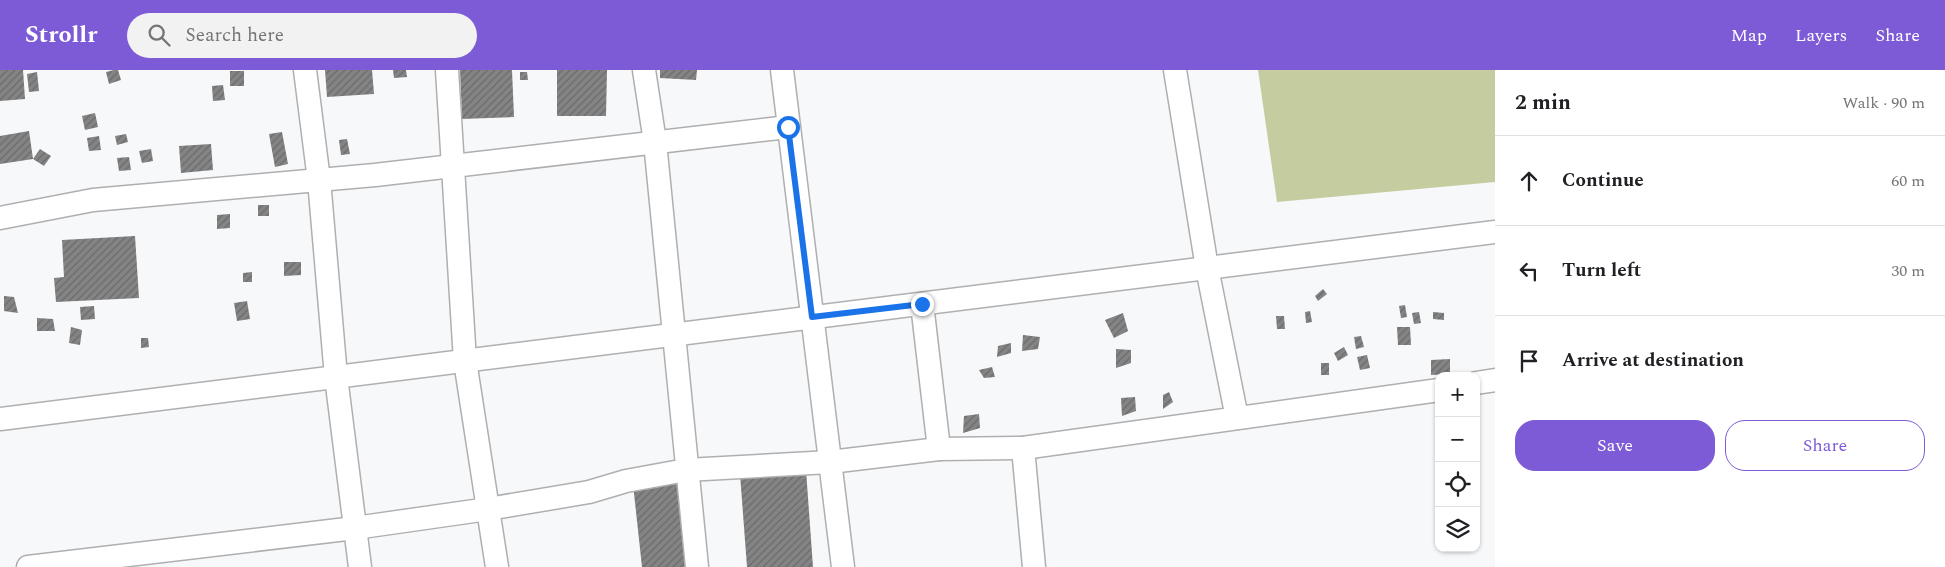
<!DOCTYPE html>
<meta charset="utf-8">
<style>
:root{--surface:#fff;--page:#f2f2f2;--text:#202124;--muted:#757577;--line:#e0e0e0;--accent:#7e5bd6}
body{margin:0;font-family:Spectral,serif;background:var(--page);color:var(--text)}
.controls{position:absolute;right:15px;bottom:15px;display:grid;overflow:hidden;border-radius:10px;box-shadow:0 1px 4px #0004}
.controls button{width:45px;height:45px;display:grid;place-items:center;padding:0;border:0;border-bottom:1px solid var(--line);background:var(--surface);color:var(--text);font:25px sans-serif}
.stop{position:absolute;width:15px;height:15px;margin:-11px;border:4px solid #1a73e8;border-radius:50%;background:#fff}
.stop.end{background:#1a73e8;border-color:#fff;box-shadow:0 1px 5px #0008}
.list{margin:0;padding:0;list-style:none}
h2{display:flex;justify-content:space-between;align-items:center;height:65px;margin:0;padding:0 20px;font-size:21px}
h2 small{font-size:16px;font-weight:400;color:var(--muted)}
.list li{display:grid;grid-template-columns:32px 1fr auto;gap:15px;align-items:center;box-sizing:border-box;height:90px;padding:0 20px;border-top:1px solid var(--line)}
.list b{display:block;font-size:19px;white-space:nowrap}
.list em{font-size:16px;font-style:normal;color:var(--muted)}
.actions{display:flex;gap:10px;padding:15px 20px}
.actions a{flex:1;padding:11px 0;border:1px solid var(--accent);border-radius:20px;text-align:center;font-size:18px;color:var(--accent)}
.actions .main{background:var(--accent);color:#fff}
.icon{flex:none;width:28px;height:28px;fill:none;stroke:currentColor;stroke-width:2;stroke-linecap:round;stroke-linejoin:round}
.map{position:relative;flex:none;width:1495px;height:497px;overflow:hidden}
header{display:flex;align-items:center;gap:30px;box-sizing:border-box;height:70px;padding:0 25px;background:var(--accent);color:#fff}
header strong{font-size:24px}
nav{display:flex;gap:28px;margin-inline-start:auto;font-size:18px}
.search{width:350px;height:45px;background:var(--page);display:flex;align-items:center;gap:12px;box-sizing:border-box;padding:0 18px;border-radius:28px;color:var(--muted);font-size:19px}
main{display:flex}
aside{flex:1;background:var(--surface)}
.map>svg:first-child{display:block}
.garden{fill:#c5cda0}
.building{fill:url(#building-hatch)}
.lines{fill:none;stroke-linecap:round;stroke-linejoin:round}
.street-casing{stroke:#afafb1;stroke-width:25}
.street{stroke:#fff;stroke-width:22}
.route{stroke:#1a73e8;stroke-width:6}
</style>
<header>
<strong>Strollr</strong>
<div class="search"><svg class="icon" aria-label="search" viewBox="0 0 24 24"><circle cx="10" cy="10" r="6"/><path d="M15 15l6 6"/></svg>Search here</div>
<nav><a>Map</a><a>Layers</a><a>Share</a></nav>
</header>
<main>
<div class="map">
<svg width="1495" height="497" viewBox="0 0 1495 497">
<defs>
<pattern id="building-hatch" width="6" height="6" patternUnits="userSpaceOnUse" patternTransform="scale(1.25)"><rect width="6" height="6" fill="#848485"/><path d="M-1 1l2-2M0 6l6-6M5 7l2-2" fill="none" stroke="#6a6a6b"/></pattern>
</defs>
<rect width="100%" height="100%" fill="#f7f8f9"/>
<path class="garden" d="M1258,0H1495V112L1277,132Z"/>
<g class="building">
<path d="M0,0H23L25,29L0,31Z"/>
<path d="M114,0H118L121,10L109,14L106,2Z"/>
<path d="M325,0H372L374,24L327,27Z"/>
<path d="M393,0H406L407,7L394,8Z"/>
<path d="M460,0H512L514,47L462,49Z"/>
<path d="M557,0H607L606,46H557Z"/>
<path d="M660,0H697L696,10L660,8Z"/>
<rect x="230" y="1" width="14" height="15"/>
<path d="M37,2L39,21L29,22L27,4Z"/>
<path d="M520,2H527L528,10H520Z"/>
<path d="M223,15L225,30L213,31L212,16Z"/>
<path d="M95,43L98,57L85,60L82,46Z"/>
<path d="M29,61L33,89L0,94V66Z"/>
<path d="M282,62L288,94L275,97L269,64Z"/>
<path d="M126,64L128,72L117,75L115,66Z"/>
<path d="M99,66L101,80L89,81L87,68Z"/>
<path d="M347,69L350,84L341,85L339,70Z"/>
<path d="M211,74L213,100L181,103L179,76Z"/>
<path d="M40,79L51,86L44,96L33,89Z"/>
<path d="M151,79L153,91L142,93L139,81Z"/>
<path d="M129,87L131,100L119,101L117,88Z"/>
<rect x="258" y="135" width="11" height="11"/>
<path d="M230,144V158L217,159V145Z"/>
<path d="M135,166L139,228L56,232L54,208L64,207L62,170Z"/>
<path d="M284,192H301V205L284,206Z"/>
<path d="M252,202V212H243V203Z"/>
<path d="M1323,219L1327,224L1318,231L1315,226Z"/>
<path d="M4,226L14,227L18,243L4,241Z"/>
<path d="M247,231L250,249L237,251L234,233Z"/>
<path d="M1405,235L1407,247L1401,248L1399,236Z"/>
<path d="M94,236L95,249L81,250L80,237Z"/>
<path d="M1310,241L1312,252L1306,253L1305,242Z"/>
<path d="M1419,242L1421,253L1414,254L1412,243Z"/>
<path d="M1433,242L1444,243V250L1433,249Z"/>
<path d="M1123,243L1128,261L1114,268L1105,250Z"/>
<path d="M1276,246H1284L1285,259H1277Z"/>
<path d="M37,248L53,249L55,261H37Z"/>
<path d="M71,257L82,260L80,275L69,273Z"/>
<path d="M1397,257H1410L1411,275H1398Z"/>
<path d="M1023,265L1040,267L1038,279L1022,281Z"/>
<path d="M1361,266L1364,277L1356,279L1354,267Z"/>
<path d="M141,268H148L149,277L141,278Z"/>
<path d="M1011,273V283L997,287L998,276Z"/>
<path d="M1344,277L1348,285L1338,291L1334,283Z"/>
<path d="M1116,279L1131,280V293L1116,298Z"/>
<path d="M1367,285L1370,298L1360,300L1357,287Z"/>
<path d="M1450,289V304L1431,305V290Z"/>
<rect x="1321" y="293" width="8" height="12"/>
<path d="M992,297L995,307L984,308L979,300Z"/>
<path d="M1169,322L1173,332L1163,339V325Z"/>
<path d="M1135,327L1136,341L1122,346L1121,328Z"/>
<path d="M979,344L980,358L963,363L964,346Z"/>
<path d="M806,400L813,497H747L740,404Z"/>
<path d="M680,409L689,497H642L633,414Z"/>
</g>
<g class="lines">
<g class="street-casing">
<g id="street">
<path d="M305,0L319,110L336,307L360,497"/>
<path d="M447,0L465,291L497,497"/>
<path d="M644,0L655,72L697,497"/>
<path d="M782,0L843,497"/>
<path d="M1175,0L1207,198L1237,348"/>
<path d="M0,148L93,130L375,105L788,57"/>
<path d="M922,234L939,379"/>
<path d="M1476,313L1495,310"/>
<path d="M0,349L1495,162"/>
<path d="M1023,378L1034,497"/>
<path d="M28,497L355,458L488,439L589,422L626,411L686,400L830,392L939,379L1023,378L1439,320"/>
</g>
</g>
<use href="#street" class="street"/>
</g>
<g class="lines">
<path class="route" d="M788,57L812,247L922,234"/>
</g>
</svg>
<div class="controls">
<button>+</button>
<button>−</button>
<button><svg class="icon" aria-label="locate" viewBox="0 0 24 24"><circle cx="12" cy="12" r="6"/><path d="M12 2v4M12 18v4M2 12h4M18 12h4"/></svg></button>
<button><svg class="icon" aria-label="layers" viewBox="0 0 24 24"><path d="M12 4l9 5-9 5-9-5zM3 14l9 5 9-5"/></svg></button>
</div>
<div class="stop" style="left:788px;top:57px"></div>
<div class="stop end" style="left:922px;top:234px"></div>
</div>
<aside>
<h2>2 min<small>Walk · 90 m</small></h2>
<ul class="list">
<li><svg class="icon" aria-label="ahead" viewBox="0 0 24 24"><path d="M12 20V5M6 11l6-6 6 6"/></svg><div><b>Continue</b></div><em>60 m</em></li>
<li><svg class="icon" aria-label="left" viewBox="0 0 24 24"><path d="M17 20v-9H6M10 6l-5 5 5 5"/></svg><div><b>Turn left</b></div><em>30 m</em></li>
<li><svg class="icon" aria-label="arrive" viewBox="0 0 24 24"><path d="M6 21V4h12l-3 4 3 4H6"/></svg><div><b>Arrive at destination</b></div></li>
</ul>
<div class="actions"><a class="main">Save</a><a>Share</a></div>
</aside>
</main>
